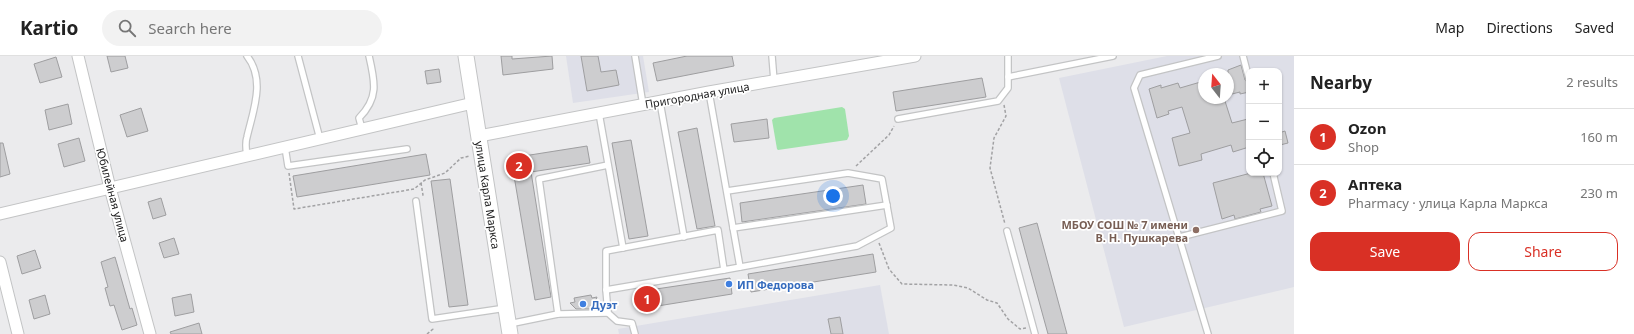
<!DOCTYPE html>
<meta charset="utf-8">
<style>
:root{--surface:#fff;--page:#f2f2f2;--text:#222;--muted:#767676;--line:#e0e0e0;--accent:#d93025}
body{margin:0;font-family:"Noto Sans",sans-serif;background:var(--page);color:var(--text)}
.controls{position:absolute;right:12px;top:12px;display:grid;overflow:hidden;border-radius:8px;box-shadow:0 1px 3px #0004}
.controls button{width:36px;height:36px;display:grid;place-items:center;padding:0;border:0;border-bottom:1px solid var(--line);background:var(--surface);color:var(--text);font:20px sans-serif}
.compass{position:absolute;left:1198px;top:12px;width:36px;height:36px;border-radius:50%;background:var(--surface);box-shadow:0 1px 3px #0004;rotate:343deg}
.you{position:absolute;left:833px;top:140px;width:14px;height:14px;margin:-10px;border:3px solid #fff;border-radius:50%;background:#1a73e8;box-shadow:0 0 0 6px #1a73e833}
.badge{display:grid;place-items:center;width:26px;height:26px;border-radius:50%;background:var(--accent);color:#fff;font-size:13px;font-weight:700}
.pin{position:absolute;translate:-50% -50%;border:2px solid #fff;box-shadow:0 1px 4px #0006}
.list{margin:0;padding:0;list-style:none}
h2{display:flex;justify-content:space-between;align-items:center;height:52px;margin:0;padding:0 16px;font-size:17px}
h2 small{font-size:13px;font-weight:400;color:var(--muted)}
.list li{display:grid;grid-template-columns:26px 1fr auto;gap:12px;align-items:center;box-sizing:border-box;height:56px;padding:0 16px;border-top:1px solid var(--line)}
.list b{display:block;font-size:15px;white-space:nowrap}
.list p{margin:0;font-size:13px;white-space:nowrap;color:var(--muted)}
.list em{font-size:13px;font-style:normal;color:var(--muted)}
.actions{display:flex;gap:8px;padding:12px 16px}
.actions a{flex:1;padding:9px 0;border:1px solid var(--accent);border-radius:12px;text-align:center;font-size:14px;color:var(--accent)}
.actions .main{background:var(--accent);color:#fff}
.icon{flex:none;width:22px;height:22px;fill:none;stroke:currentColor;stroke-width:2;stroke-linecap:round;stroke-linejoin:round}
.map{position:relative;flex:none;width:1294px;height:278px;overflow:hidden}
header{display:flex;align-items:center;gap:24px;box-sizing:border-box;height:56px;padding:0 20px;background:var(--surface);border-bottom:1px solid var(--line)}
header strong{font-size:19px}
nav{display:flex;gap:22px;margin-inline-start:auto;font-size:14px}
.search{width:280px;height:36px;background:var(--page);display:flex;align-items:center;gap:10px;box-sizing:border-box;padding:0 14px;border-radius:22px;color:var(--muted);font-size:15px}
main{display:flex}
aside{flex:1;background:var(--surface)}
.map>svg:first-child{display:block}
.built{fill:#dedfe8;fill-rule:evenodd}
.green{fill:#a0e3ab}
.building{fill:#cdcdcf;stroke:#9e9ea0}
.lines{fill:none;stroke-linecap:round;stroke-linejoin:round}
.lane-casing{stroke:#c3c4c5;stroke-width:8}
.street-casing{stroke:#c3c4c5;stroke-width:13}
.secondary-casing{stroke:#c3c4c5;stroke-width:17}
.path{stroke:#a2a2a4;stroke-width:1.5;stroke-dasharray:3 2;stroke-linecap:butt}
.lane{stroke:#fff;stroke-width:5.5}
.street{stroke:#fff;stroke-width:11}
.secondary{stroke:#fff;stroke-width:15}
.education-dot{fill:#8d6e63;stroke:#fff;stroke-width:1.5}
.shop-dot{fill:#3f7fe0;stroke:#fff;stroke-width:1.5}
.labels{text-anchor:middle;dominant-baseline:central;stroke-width:3.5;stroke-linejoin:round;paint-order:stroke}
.street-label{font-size:11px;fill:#202021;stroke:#fff}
.education-label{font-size:11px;font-weight:bold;fill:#785e54;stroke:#fff;text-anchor:end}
.shop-label{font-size:11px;font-weight:bold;fill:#366cbe;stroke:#fff;text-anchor:start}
</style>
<header>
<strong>Kartio</strong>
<div class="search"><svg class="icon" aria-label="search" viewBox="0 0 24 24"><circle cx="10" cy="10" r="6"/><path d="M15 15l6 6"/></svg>Search here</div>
<nav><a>Map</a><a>Directions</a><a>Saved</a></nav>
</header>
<main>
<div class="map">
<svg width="1294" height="278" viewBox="0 0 1294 278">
<rect width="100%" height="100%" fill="#ebebed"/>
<g class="built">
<path d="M566,0H643L649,36L573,47Z"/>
<path d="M1167,0H1294V231L1124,271L1059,22ZM1249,15H1279V117H1249ZM1204,18H1228V42H1204Z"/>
<path d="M880,229L889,278H619L618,273Z"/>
</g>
<path class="green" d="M842,51L845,53L849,80L847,84L778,94L777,93L772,64L774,62Z"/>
<g class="building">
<path d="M107,0H125L128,12L111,16Z"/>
<path d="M501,0H512V3L552,0L553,13L503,19Z"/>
<path d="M581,0H598L601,16L616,14L619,29L587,35Z"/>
<path d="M687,0H732L734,10L657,25L653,7Z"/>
<path d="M56,1L62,21L40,27L34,8Z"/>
<path d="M1241,9L1245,24L1249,27V36L1240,38V36L1228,39V14Z"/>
<path d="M439,13L441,26L427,28L425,15Z"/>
<path d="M982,22L986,41L896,55L893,36Z"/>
<path d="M1204,25V42H1224L1232,67L1248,63L1249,91L1233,96L1231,89L1201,98L1202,104L1179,110L1172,82L1190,77L1182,51L1168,55L1169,58L1157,62L1149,33L1161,29V32L1178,27L1180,32Z"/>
<path d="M68,48L72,68L49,74L45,54Z"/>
<path d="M141,52L148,75L127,81L120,59Z"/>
<path d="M767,63L769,82L734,86L731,68Z"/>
<path d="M697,72L715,170L697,173L678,76Z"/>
<path d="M1285,75L1288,87L1280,89L1279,77Z"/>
<path d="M79,82L85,105L64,111L58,88Z"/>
<path d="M631,84L648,180L629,183L612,87Z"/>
<path d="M0,87H3L10,118L0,121Z"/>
<path d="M587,90L590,107L531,116L551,241L535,244L511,102Z"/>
<path d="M426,98L430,119L297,141L293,120Z"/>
<path d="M1251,117H1263L1272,150L1260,153L1261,156L1235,163L1234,159L1222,163L1213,127Z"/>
<path d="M450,123L468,249L449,251L431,125Z"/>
<path d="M863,129L866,148L742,166L740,147Z"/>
<path d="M161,142L166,159L153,163L148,146Z"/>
<path d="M1037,167L1067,278H1048L1032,220L1019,172Z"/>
<path d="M174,182L179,198L164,202L159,187Z"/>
<path d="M35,194L41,212L22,218L17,200Z"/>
<path d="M873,198L876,216L751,236L748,218Z"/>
<path d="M115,201L130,253L132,252L137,269L122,274L114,249L110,250L105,232L108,231L101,206Z"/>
<path d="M730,222L732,238L639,253L636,236Z"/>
<path d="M191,238L194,256L175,260L172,242Z"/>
<path d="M45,239L50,258L34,263L29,244Z"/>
<path d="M591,239L592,242L597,241L594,249L590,253H576L570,247L575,246L574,242Z"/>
<path d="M840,261L843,278H831L828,263Z"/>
<path d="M199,267L202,278H171L170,276Z"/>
</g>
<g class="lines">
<g class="lane-casing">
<g id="lane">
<path d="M298,0L320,83"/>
<path d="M635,0L643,49"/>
<path d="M772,0L774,25"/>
<path d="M1243,0L1249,23"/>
<path d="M1008,21L1113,0"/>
<path d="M709,36L740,211"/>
<path d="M660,46L684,181"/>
<path d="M599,57L623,192"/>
<path d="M898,63L998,45L1008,32V0"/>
<path d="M362,73L359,62C379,42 375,26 369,0"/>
<path d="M285,91L288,110L407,93"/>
<path d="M247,100C246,94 245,87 247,81C253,55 266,24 247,0"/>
<path d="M416,145L432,263L506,252"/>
<path d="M733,172L887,149"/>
<path d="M1007,175L1035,278"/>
<path d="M1180,181L1282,155L1273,117"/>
<path d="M606,234L724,214"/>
<path d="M608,257L617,265L632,267L635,278"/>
<path d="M558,258L539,123L608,109"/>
<path d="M509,268L558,258L608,257L606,234V195L718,174L724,214L857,190L891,172L882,123L848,117L727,135"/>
<path d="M1208,278L1134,32L1140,19L1218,0"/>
</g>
</g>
<g class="street-casing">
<g id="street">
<path d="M78,0L110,132L150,278"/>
<path d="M479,80L709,36L915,0"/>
<path d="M0,158L473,47"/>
<path d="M0,206L18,278"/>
</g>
</g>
<g class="secondary-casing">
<path id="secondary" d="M466,0L510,278"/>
</g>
<g class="path">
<path d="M1004,49L1006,60L994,82L990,112L1005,168"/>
<path d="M856,110L889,79L894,70"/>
<path d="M289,117L294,153L414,133L425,124L445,117L461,102L470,100"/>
<path d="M421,127L423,139L422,140"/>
<path d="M879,187L889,213L902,228L953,229L968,232L987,244L997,247L1008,263L1020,273L1026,272"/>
<path d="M427,278L433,273V271"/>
</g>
<use href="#lane" class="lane"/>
<use href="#street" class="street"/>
<use href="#secondary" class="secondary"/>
</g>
<circle class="education-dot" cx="1196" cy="174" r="4"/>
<g class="shop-dot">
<circle cx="729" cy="228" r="4"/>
<circle cx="583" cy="248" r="4"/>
</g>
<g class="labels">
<g class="street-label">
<text transform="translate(697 39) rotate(-10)">Пригородная улица</text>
<text transform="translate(113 139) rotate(75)">Юбилейная улица</text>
<text transform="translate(488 139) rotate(81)">улица Карла Маркса</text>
</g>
<g class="education-label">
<text x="1188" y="168">МБОУ СОШ № 7 имени<tspan x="1188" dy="13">В. Н. Пушкарева</tspan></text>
</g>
<g class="shop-label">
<text x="737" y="228">ИП Федорова</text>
<text x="591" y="248">Дуэт</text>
</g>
</g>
</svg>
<div class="controls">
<button>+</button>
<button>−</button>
<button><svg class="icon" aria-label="locate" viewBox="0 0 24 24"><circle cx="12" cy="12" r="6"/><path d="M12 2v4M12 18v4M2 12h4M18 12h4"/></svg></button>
</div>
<svg class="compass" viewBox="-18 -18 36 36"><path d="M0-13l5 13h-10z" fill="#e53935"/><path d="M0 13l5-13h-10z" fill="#767676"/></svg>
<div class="you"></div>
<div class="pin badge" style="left:647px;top:243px">1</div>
<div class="pin badge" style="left:519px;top:110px">2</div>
</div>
<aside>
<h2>Nearby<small>2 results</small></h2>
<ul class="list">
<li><span class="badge">1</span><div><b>Ozon</b><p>Shop</p></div><em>160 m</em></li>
<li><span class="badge">2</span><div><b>Аптека</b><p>Pharmacy · улица Карла Маркса</p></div><em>230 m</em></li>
</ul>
<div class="actions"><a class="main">Save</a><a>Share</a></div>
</aside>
</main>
